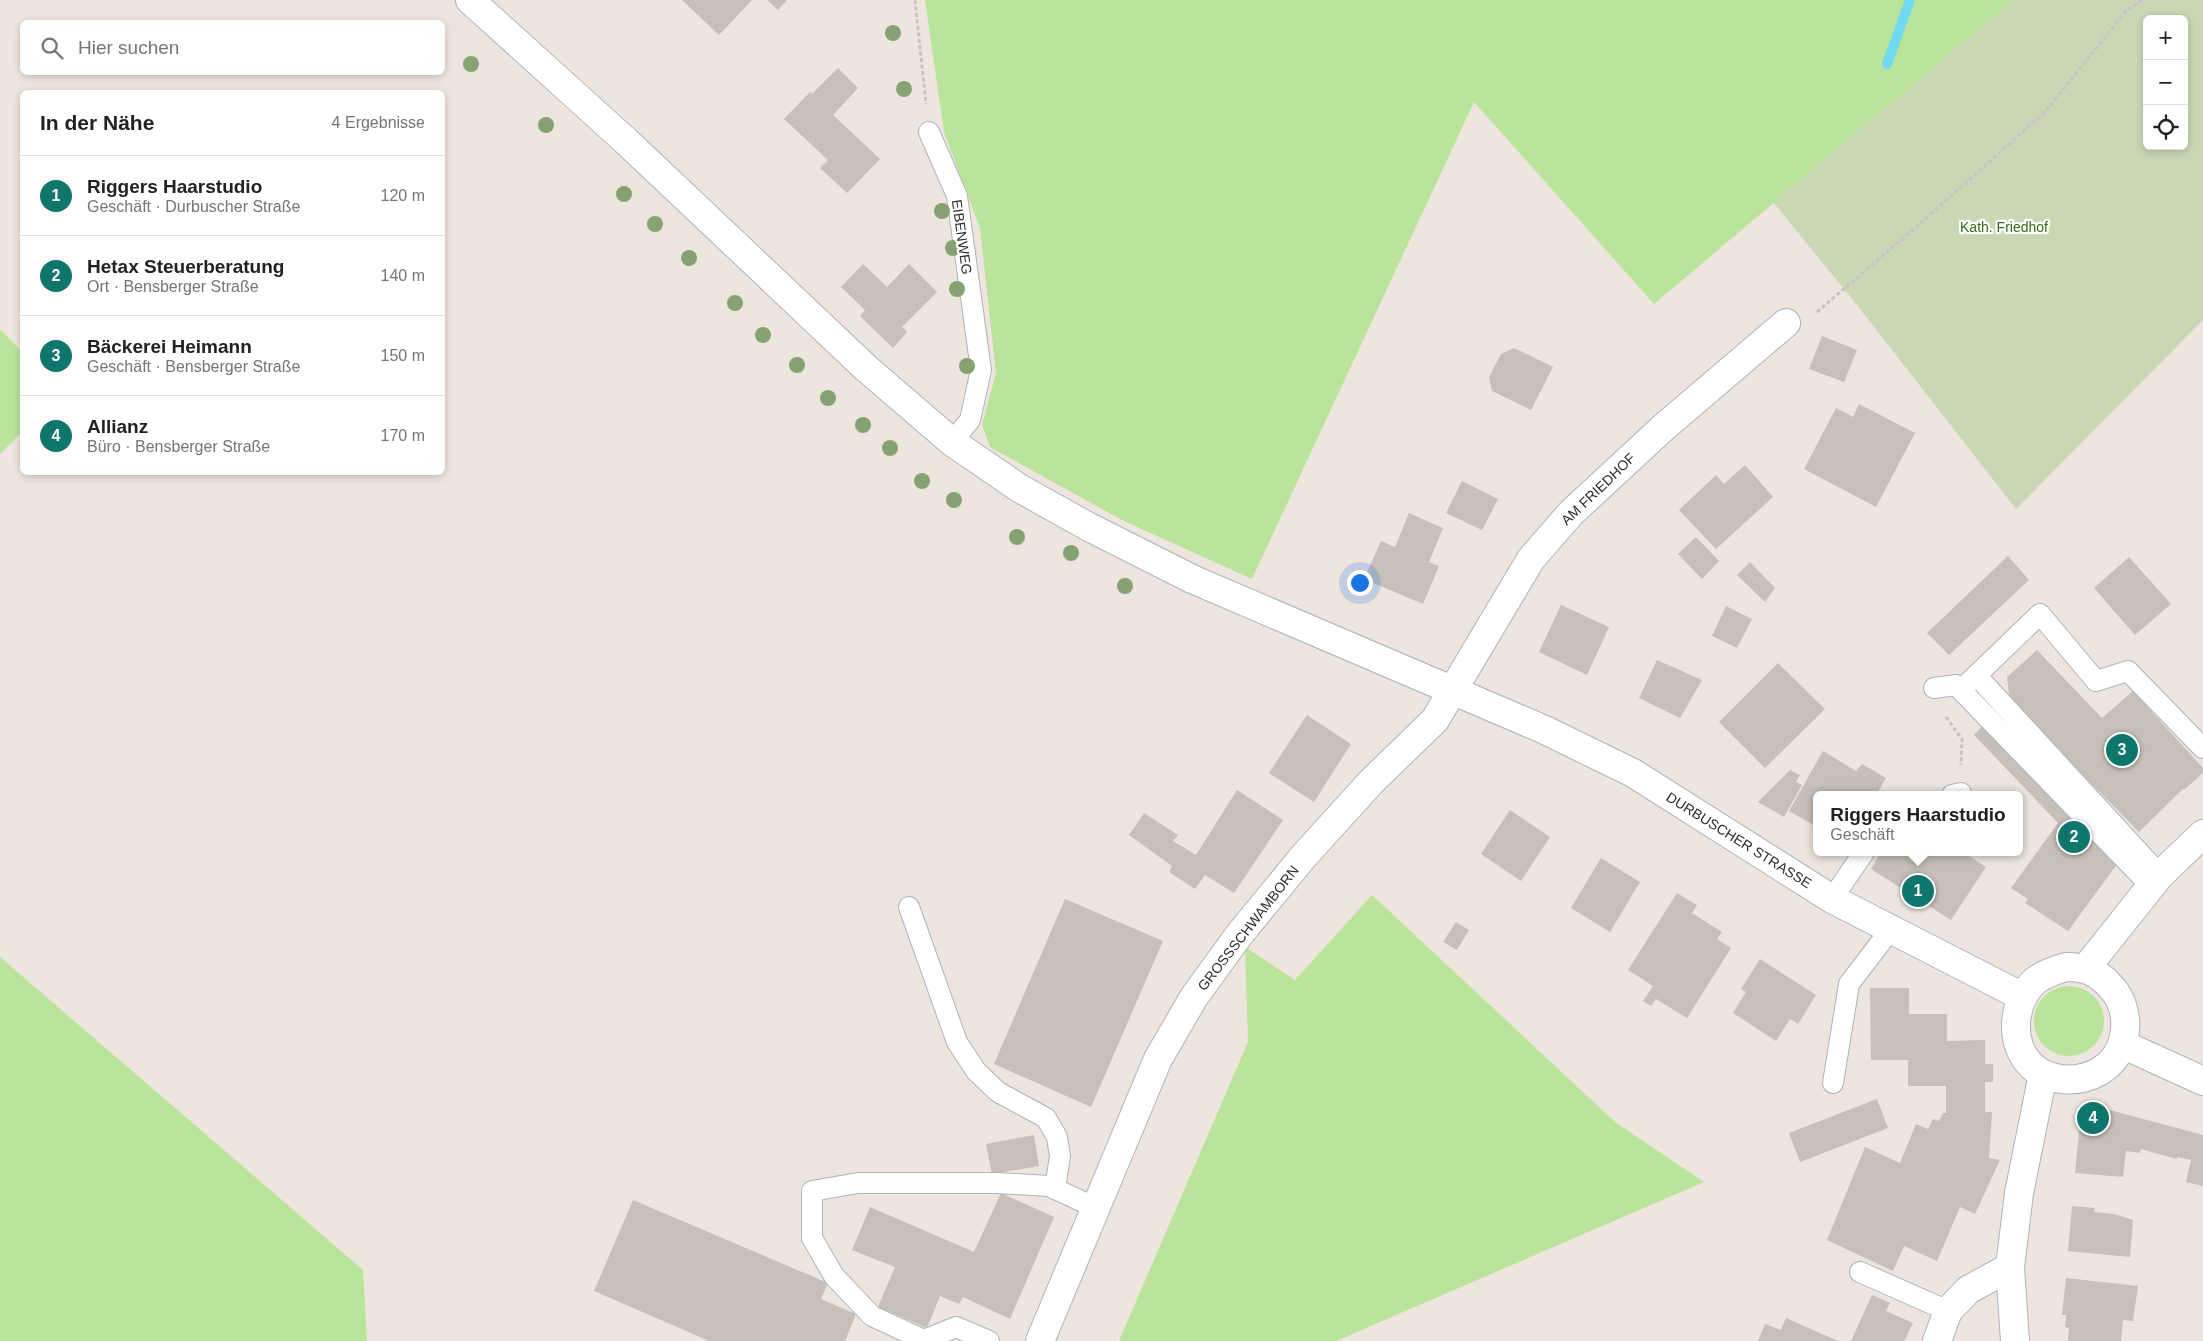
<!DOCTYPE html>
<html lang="de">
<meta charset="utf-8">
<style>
:root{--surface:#fff;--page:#f6f6f6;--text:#202124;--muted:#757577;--line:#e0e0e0;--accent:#0f766e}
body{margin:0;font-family:Helvetica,sans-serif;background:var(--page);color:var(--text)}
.controls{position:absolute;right:15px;top:15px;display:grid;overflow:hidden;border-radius:8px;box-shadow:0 2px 8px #0003}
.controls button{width:45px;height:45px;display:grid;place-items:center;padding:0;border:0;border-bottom:1px solid var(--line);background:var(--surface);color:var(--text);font:25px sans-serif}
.you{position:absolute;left:1359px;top:582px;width:18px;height:18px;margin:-12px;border:4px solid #fff;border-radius:50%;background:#1a73e8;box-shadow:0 0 0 8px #1a73e833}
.badge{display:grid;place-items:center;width:32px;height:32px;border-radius:50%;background:var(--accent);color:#fff;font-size:16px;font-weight:700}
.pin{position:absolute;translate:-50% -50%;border:2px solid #fff;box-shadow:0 1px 5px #0006}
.popup{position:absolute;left:1813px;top:791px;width:210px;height:65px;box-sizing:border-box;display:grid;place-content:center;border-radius:8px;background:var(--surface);filter:drop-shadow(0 1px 4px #0005);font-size:16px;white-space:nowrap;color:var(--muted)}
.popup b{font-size:19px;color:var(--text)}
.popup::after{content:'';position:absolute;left:50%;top:100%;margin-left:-10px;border:10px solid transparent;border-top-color:var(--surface)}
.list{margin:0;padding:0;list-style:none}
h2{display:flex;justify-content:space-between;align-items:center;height:65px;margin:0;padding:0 20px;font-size:21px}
h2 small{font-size:16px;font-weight:400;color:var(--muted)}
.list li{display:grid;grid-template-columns:32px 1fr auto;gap:15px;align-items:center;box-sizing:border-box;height:80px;padding:0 20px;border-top:1px solid var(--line)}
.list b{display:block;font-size:19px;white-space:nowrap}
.list p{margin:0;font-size:16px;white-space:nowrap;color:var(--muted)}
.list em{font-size:16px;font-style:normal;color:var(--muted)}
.icon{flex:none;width:28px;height:28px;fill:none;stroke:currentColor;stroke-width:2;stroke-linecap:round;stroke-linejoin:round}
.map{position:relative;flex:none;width:2203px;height:1341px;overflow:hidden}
.search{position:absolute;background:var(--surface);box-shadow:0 2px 8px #0003;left:20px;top:20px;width:425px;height:55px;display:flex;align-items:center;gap:12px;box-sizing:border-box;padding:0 18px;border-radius:8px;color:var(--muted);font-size:19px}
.panel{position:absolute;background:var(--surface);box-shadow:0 2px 8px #0003;left:20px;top:90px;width:425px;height:385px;border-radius:8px}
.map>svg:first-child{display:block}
.green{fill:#bae49a}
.cemetery{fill:#c9d7b5;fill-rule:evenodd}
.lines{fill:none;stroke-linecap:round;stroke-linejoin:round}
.stream{stroke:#71daf0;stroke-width:10}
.building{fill:#c6c0b9}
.service-casing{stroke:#aeb2bc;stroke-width:22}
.minor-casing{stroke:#aeb2bc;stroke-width:30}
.tertiary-casing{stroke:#aeb2bc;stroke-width:30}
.secondary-casing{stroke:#aeb2bc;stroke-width:30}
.path{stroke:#c4c4c4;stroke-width:3;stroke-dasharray:4 2.5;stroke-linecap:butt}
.service{stroke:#fff;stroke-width:20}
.minor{stroke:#fff;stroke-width:28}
.tertiary{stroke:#fff;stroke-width:28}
.secondary{stroke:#fff;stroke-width:28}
.tree{fill:#86a172}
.labels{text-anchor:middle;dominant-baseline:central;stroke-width:4.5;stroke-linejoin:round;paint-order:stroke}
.park-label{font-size:14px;fill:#326a1a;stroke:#fff}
.street-label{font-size:14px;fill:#2c2c2c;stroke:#fff}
</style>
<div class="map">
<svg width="2203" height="1341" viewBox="0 0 2203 1341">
<rect width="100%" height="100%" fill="#ede5de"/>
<g class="green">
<path d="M925,0H2014L1654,304L1474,102L1252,579L1122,520L990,447L982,425L996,373L980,228L944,132Z"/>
<path d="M0,329L22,352V432L0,454Z"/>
<path d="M1372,895L1615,1122L1704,1182L1336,1341H1119L1248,1042L1245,947L1295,980Z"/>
<path d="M0,957L363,1270L367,1341H0Z"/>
<circle cx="2069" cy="1021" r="35"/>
</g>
<path class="cemetery" d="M2014,0H2203V320L2016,509L1853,300L1773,202ZM2147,19H2184V146H2147Z"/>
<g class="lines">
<path class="stream" d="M1887,64L1910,0"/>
</g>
<g class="building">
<path d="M682,0H752L719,35Z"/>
<path d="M767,0H787L778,10Z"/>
<path d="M838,68L858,88L833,115L880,159L847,193L820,168L828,160L784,119L810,92L812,94Z"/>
<path d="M863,264L887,287L909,264L937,292L902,327L907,332L893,348L860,316L865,310L841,287Z"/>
<path d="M1822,336L1857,350L1844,382L1809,369Z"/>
<path d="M1514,348L1553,367L1531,410L1492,391L1489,377L1501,354Z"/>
<path d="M1859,404L1915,433L1876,507L1804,469L1836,408L1853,417Z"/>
<path d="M1745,465L1773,497L1716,549L1679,510L1716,475L1724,484Z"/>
<path d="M1462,481L1498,499L1482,530L1446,513Z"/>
<path d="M1409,513L1443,528L1429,562L1439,566L1423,604L1364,579L1381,541L1395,547Z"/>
<path d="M1696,537L1719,561L1702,579L1678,554Z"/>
<path d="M2008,556L2029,580L1949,655L1927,633Z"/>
<path d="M2129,557L2171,604L2135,635L2094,588Z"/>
<path d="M1750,562L1775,588L1765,602L1737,575Z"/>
<path d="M1561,605L1609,627L1587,675L1539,652Z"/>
<path d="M1726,606L1752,619L1737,648L1712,636Z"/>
<path d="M2037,650L2102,718L2133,691L2203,768V773L2185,789H2183L2139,832L2010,701L2007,677Z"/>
<path d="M1657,660L1702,680L1680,718L1639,698Z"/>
<path d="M1778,663L1825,709L1765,768L1719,722Z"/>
<path d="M1307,715L1351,744L1314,802L1269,773Z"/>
<path d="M1987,721L2118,863L2068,931L2025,903L2028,899L2011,888L2058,823L1974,735Z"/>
<path d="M1823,751L1856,771L1862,764L1886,778L1876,795H1817V827L1789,811Z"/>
<path d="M1790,770L1800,775L1796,782L1802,785L1784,817L1758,802Z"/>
<path d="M1237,790L1283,820L1234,893L1205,875L1195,889L1169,872L1172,866L1129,835L1144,813L1178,835L1173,841L1196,855Z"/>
<path d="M1510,810L1550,837L1521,881L1481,854Z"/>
<path d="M1881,852H1963L1986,867L1951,920L1871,869Z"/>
<path d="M1601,858L1640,882L1610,932L1571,908Z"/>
<path d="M1677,893L1697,905L1692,913L1722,932L1717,939L1731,948L1687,1018L1656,999L1651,1006L1643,1001L1653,986L1628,970Z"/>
<path d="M1065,899L1163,941L1091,1107L994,1064Z"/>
<path d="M1456,922L1469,930L1457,950L1443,942Z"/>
<path d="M1760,959L1816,995L1798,1024L1790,1019L1776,1041L1733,1013L1746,992L1741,989Z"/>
<path d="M1870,988H1909V1014H1947V1041L1985,1040V1064H1993V1082H1985V1112H1992L1989,1158L2000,1160L1975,1214L1960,1207L1937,1261L1904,1246L1893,1271L1827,1240L1865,1147L1900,1163L1916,1124L1928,1129L1933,1119L1939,1121L1943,1113H1946V1086H1908V1060H1871Z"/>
<path d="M1877,1099L1888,1128L1800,1162L1789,1133Z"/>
<path d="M2091,1105L2203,1135V1186L2186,1182L2191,1160L2177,1157V1159L2141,1149L2140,1153L2126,1151L2123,1177L2075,1173L2081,1112Z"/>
<path d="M1034,1135L1039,1166L992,1174L986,1144Z"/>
<path d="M1001,1193L1054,1217L1010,1319L963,1297L959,1304L940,1296L927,1328L878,1307L895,1267L852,1250L870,1207L974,1252Z"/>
<path d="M633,1200L828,1283L821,1299L856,1314L845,1341H709L594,1291Z"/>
<path d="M2072,1206L2095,1208L2094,1212L2114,1214L2133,1220L2130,1257L2068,1251Z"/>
<path d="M2066,1278L2138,1286L2133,1321L2123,1320L2121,1341H2068L2069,1328L2065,1327L2066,1315H2062Z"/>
<path d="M1872,1295L1890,1303L1886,1311L1913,1323L1904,1341H1851Z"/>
<path d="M1786,1318L1838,1341H1758L1765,1324L1781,1330Z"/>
</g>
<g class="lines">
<g class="service-casing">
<g id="service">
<path d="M929,132L957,196L981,370L970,420L952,442"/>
<path d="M1976,675L2160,875"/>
<path d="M1934,688L1956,685L2151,886"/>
<path d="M1961,690L2040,614L2096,681L2128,671L2203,748"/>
<path d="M1952,795L1961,793"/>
<path d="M1832,899L1864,852"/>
<path d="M909,907L957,1042L976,1071L998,1092L1046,1118L1057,1137L1060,1156L1055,1189"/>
<path d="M1833,1083L1849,984L1891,929"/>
<path d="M1860,1272L1948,1311"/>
<path d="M989,1341L956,1327L924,1340L872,1316L834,1276L812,1238V1191L858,1183H998L1049,1186L1096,1208"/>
</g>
</g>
<g class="minor-casing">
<g id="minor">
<path d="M1040,1341L1158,1059L1194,997L1239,935L1303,857L1371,782L1435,720L1531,559L1571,513L1664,427L1786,323"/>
<path d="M1937,1341L1948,1311L1968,1290L2010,1267"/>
</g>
</g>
<g class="tertiary-casing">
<path id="tertiary" d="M2122,1044L2203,1081"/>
</g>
<g class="secondary-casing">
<g id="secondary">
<path d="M470,0L627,142L866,368L952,442L1019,488L1089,527L1192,579L1545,730L1633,773L1832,899L2023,997"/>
<path d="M2066,967C2087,967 2098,972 2112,988C2133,1012 2129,1054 2100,1071C2076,1085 2041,1082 2025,1058C2010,1035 2014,1000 2035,981C2044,974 2055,970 2066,967Z"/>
<path d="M2086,968L2160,875L2203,834"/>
<path d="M2015,1341L2010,1267L2019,1193L2043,1074"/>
</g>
</g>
<g class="path">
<path d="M915,0L926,104"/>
<path d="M1817,312L1915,228L2045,112L2126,11L2142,0"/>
<path d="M1946,717L1962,739L1961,765"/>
</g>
<use href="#service" class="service"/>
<use href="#minor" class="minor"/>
<use href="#tertiary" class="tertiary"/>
<use href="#secondary" class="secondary"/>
</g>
<g class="tree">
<circle cx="893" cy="33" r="8"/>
<circle cx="471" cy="64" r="8"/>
<circle cx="904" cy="89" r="8"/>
<circle cx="546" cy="125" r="8"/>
<circle cx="624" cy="194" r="8"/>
<circle cx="942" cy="211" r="8"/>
<circle cx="655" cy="224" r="8"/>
<circle cx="953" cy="248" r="8"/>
<circle cx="689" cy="258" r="8"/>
<circle cx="957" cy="289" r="8"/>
<circle cx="735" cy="303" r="8"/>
<circle cx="763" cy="335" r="8"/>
<circle cx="797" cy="365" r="8"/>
<circle cx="967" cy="366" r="8"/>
<circle cx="828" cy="398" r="8"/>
<circle cx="863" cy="425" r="8"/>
<circle cx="890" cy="448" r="8"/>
<circle cx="922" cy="481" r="8"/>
<circle cx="954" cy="500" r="8"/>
<circle cx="1017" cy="537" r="8"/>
<circle cx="1071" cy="553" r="8"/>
<circle cx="1125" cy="586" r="8"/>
</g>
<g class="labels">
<g class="park-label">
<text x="2004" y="227">Kath. Friedhof</text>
</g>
<g class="street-label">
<text transform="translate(962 237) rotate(82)">EIBENWEG</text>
<text transform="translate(1598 489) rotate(-44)">AM FRIEDHOF</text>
<text transform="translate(1739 840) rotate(32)">DURBUSCHER STRASSE</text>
<text transform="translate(1248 928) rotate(-52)">GROSSSCHWAMBORN</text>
</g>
</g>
</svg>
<div class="controls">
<button>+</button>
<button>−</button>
<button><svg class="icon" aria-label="locate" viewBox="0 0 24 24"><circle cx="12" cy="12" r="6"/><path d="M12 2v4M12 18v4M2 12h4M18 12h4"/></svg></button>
</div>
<div class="you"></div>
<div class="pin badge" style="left:1918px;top:891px">1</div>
<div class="popup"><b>Riggers Haarstudio</b>Geschäft</div>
<div class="pin badge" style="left:2074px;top:837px">2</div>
<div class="pin badge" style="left:2122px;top:750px">3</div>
<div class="pin badge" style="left:2093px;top:1118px">4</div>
<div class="search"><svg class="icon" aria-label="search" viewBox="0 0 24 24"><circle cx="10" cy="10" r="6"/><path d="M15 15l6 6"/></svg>Hier suchen</div>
<section class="panel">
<h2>In der Nähe<small>4 Ergebnisse</small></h2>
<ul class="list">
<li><span class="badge">1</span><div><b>Riggers Haarstudio</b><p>Geschäft · Durbuscher Straße</p></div><em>120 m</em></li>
<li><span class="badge">2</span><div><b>Hetax Steuerberatung</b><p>Ort · Bensberger Straße</p></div><em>140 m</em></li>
<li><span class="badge">3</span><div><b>Bäckerei Heimann</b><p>Geschäft · Bensberger Straße</p></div><em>150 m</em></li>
<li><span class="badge">4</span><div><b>Allianz</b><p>Büro · Bensberger Straße</p></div><em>170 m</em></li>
</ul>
</section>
</div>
